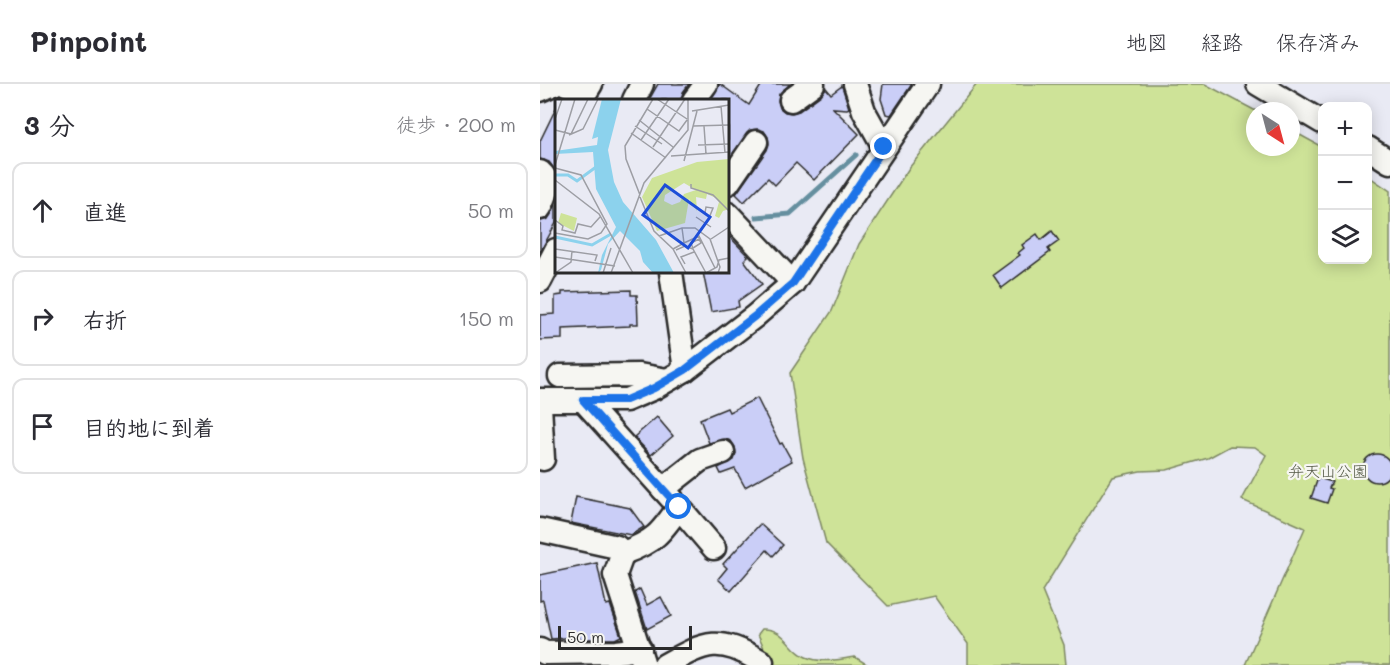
<!DOCTYPE html>
<html lang="ja">
<meta charset="utf-8">
<style>
:root{--surface:#fff;--page:#f7f7f7;--text:#2b2b33;--muted:#7c7c81;--line:#e1e1e2}
body{margin:0;font-family:Mali,"Klee One",sans-serif;background:var(--page);color:var(--text)}
.controls{position:absolute;right:18px;top:18px;display:grid;overflow:hidden;border-radius:12px;box-shadow:0 3px 15px #0003}
.controls button{width:54px;height:54px;display:grid;place-items:center;padding:0;border:0;border-bottom:2px solid var(--line);background:var(--surface);color:var(--text);font:30px sans-serif}
.compass{position:absolute;left:706px;top:18px;width:54px;height:54px;border-radius:50%;background:var(--surface);box-shadow:0 3px 15px #0003;rotate:144deg}
.scale{position:absolute;left:18px;bottom:15px;width:134px;box-sizing:border-box;padding-left:6px;border:3px solid #2b2b2b;border-top:0;font-size:16px;line-height:21px;white-space:nowrap;color:#2b2b2b;-webkit-text-stroke:4px #f6f6f2;paint-order:stroke}
.stop{position:absolute;width:18px;height:18px;margin:-14px;border:4px solid #1a73e8;border-radius:50%;background:#fff}
.stop.end{background:#1a73e8;border-color:#fff;box-shadow:0 2px 6px #0008}
.list{margin:0;padding:0;list-style:none}
h2{display:flex;justify-content:space-between;align-items:center;height:78px;margin:0;padding:0 24px;font-size:26px}
h2 small{font-size:20px;font-weight:400;color:var(--muted)}
.list li{display:grid;grid-template-columns:39px 1fr auto;gap:18px;align-items:center;box-sizing:border-box;height:96px;margin:0 12px 12px;padding:0 12px;border:2px solid var(--line);border-radius:12px}
.list b{display:block;font-size:22px;white-space:nowrap}
.list em{font-size:20px;font-style:normal;color:var(--muted)}
.icon{flex:none;width:33px;height:33px;fill:none;stroke:currentColor;stroke-width:2;stroke-linecap:round;stroke-linejoin:round}
.map{position:relative;flex:none;width:850px;height:581px;overflow:hidden}
header{display:flex;align-items:center;gap:36px;box-sizing:border-box;height:84px;padding:0 30px;background:var(--surface);border-bottom:2px solid var(--line)}
header strong{font-size:28px}
nav{display:flex;gap:33px;margin-inline-start:auto;font-size:21px}
main{display:flex}
aside{flex:1;background:var(--surface)}
.map>svg:first-child{display:block}
.green{fill:#cee398;stroke:#7c8762;stroke-width:1.5}
.lines{fill:none;stroke-linecap:round;stroke-linejoin:round}
.stream{stroke:#658f9f;stroke-width:5}
.building{fill:#cacef7;stroke:#2b2b2b;stroke-width:1.5}
.minor-casing{stroke:#2b2b2b;stroke-width:27}
.minor{stroke:#f6f6f2;stroke-width:22}
.route{stroke:#1a73e8;stroke-width:8}
.labels{text-anchor:middle;dominant-baseline:central;stroke-width:4.5;stroke-linejoin:round;paint-order:stroke}
.park-label{font-size:16px;fill:#545946;stroke:#f6f6f2}
.inset-river{fill:none;stroke:#8cd2ed;stroke-width:3}
.inset-road{fill:none;stroke:#9d9ea4;stroke-width:1.5}
.view{fill:#1d4ed8;fill-opacity:0.15;stroke:#1d4ed8;stroke-width:3}
.inset-edge{fill:none;stroke:#2b2b2b;stroke-width:3}
</style>
<header>
<strong>Pinpoint</strong>
<nav><a>地図</a><a>経路</a><a>保存済み</a></nav>
</header>
<main>
<aside>
<h2>3 分<small>徒歩 · 200 m</small></h2>
<ul class="list">
<li><svg class="icon" aria-label="ahead" viewBox="0 0 24 24"><path d="M12 20V5M6 11l6-6 6 6"/></svg><div><b>直進</b></div><em>50 m</em></li>
<li><svg class="icon" aria-label="right" viewBox="0 0 24 24"><path d="M7 20v-9h11M14 6l5 5-5 5"/></svg><div><b>右折</b></div><em>150 m</em></li>
<li><svg class="icon" aria-label="arrive" viewBox="0 0 24 24"><path d="M6 21V4h12l-3 4 3 4H6"/></svg><div><b>目的地に到着</b></div></li>
</ul>
</aside>
<div class="map">
<svg width="850" height="581" viewBox="0 0 850 581">
<rect width="100%" height="100%" fill="#e9eaf4"/>
<filter id="ink" filterUnits="userSpaceOnUse"><feTurbulence type="fractalNoise" baseFrequency=".0167" numOctaves="2"/><feDisplacementMap in="SourceGraphic" scale="12" xChannelSelector="R" yChannelSelector="G"/><feConvolveMatrix kernelMatrix="1 2 1 2 8 2 1 2 1" color-interpolation-filters="sRGB"/></filter>
<g filter="url(#ink)">
<g class="green">
<path d="M437,0H665L716,27L715,63H751V46L782,63V176H828V92L850,107V581H705L765,444L702,416L726,371L715,363L690,362L668,374L627,386L600,387L573,393L502,507L524,561L526,581H428V560L394,512L348,522L286,459L263,374L250,289L292,227L319,160L369,84Z"/>
<path d="M222,545C246,544 248,565 266,573C282,580 299,575 315,573L328,581H234L227,571L218,550Z"/>
</g>
<g class="lines">
<path class="stream" d="M216,133L250,130L316,71"/>
</g>
<g class="building">
<path d="M118,0H149L143,8L141,16H109Z"/>
<path d="M180,0L209,21L222,0H250L239,10L238,17L240,24L245,28L252,29L259,27L281,11L286,4L291,10L302,2L309,24L307,25L293,24L319,50L274,96L256,79L235,101L228,94L204,118L196,110L227,66L229,60L228,53L224,47L218,45L210,46L188,76V16H171Z"/>
<path d="M343,0H372L351,31L346,30L341,15Z"/>
<path d="M16,24V87L9,78L0,75V57Z"/>
<path d="M16,120V139L0,168V137L8,135Z"/>
<path d="M512,147L519,157L508,165L510,168L462,204L453,191L480,171L478,169L484,164L482,161L497,150L501,156Z"/>
<path d="M188,151L208,172L204,176L222,200L198,217L199,223L171,228L163,188H188Z"/>
<path d="M91,206V211H97L98,240H90V242L22,245V255L0,256V231L15,230V212L22,211V208Z"/>
<path d="M217,314L240,360L242,359L252,377L205,403L195,385L181,390L178,384L194,376L196,370L195,363L191,357L185,355L169,359L160,335L187,324L189,328Z"/>
<path d="M117,333L133,352L111,371L94,353Z"/>
<circle cx="837" cy="384" r="14"/>
<path d="M778,394L792,398L789,404L792,405L787,419L771,414Z"/>
<path d="M36,413L90,424L104,443L91,451L31,439Z"/>
<path d="M220,440L243,461L233,472L227,466L191,507L178,495L187,484L183,480Z"/>
<path d="M57,479L66,521L70,520L81,552L75,555H40L39,553L11,555L3,516L0,517V491Z"/>
<path d="M100,505L107,521L121,513L131,532L107,545L95,508Z"/>
</g>
<g class="lines">
<g class="minor-casing">
<g id="minor">
<path d="M26,0L46,8L51,0"/>
<path d="M315,0L324,27L344,63"/>
<path d="M718,0L782,38"/>
<path d="M0,6L14,0"/>
<path d="M94,16L102,0"/>
<path d="M154,16L166,0"/>
<path d="M251,16L273,0"/>
<path d="M828,64L850,78"/>
<path d="M0,88C13,99 6,111 0,124"/>
<path d="M188,99L216,58"/>
<path d="M188,130L253,199"/>
<path d="M131,188L145,286"/>
<path d="M0,197L16,166"/>
<path d="M20,292L99,291L127,296"/>
<path d="M0,316H86L114,304L145,286L215,232L253,199L388,0"/>
<path d="M43,316L123,405"/>
<path d="M0,321L3,375"/>
<path d="M132,415L123,405L160,376L183,368"/>
<path d="M0,446L77,463L83,469C114,458 121,449 139,423L174,464"/>
<path d="M83,469L75,491L104,581"/>
<path d="M0,566L5,569L76,568L100,565"/>
<path d="M125,581C168,557 178,552 222,578"/>
</g>
</g>
<use href="#minor" class="minor"/>
</g>
</g>
<g class="lines" filter="url(#ink)">
<path class="route" d="M139,423L43,316H86L114,304L145,286L215,232L253,199L344,63"/>
</g>
<g class="labels">
<g class="park-label">
<text x="788" y="386">弁天山公園</text>
</g>
</g>
<g transform="translate(15 15)">
<rect width="174" height="174" fill="#e9eaf4"/>
<path d="M174,60V110L168,112L164,119L160,117L164,103L161,99L152,95L151,100L141,98L142,112L134,100L130,124L102,132L87,98L97,79L142,63ZM129,84L141,91L129,95L125,103L117,106L109,102L110,96ZM6,114L22,119L19,132L3,124Z" fill="#cee398" fill-rule="evenodd"/>
<path d="M47,0H66L53,51L59,83L68,103L101,141L119,174H98L88,163L85,152L65,132L53,145L46,171L43,174L47,156L61,128L41,90L38,53L0,55V52L42,46L43,38L37,40Z" fill="#8cd2ed"/>
<path class="inset-river" d="M0,76H13L22,82L41,68M0,138L37,146L56,135"/>
<path class="inset-road" d="M102,0L132,20M166,7L170,54M92,10L124,32L132,21M137,12L174,6M0,20L7,0M84,21L118,48M80,27L107,45M138,27L174,26M149,27L151,55M0,31L16,35L33,0M76,34L111,59M14,36L28,30L43,0M86,41L114,0M143,46L174,45M98,48L130,0M116,57L174,53M129,62L142,12M0,66L20,0M0,69L26,76L52,125L46,134L33,140L0,134M0,81L44,115L78,174M136,85V89L158,96L174,112M85,96L71,60L70,47L98,0M85,98L99,132L118,150L131,174M150,114L151,108L158,109L154,119M141,118L156,128M0,121L8,127L7,131L20,134L23,125L36,128L45,118M104,137L127,129H140L155,140L165,168L163,174M156,140L174,128M129,144L144,137L160,169M138,149L146,144L144,140L136,144L138,150L151,174M0,150L42,156L40,162M118,150L129,144L127,129M121,151L130,147L138,150M0,158L60,167M130,165L126,158L139,153M0,174L16,163L17,152M48,174L56,149M56,174L89,84L133,31V0M151,174L162,168L164,161L174,159"/>
<path class="view" d="M110,86L155,118L133,149L88,116Z"/>
<rect width="174" height="174" class="inset-edge"/>
</g>
</svg>
<div class="controls">
<button>+</button>
<button>−</button>
<button><svg class="icon" aria-label="layers" viewBox="0 0 24 24"><path d="M12 4l9 5-9 5-9-5zM3 14l9 5 9-5"/></svg></button>
</div>
<svg class="compass" viewBox="-18 -18 36 36"><path d="M0-13l5 13h-10z" fill="#e53935"/><path d="M0 13l5-13h-10z" fill="#7c7c81"/></svg>
<div class="scale">50 m</div>
<div class="stop" style="left:139px;top:423px"></div>
<div class="stop end" style="left:344px;top:63px"></div>
</div>
</main>
